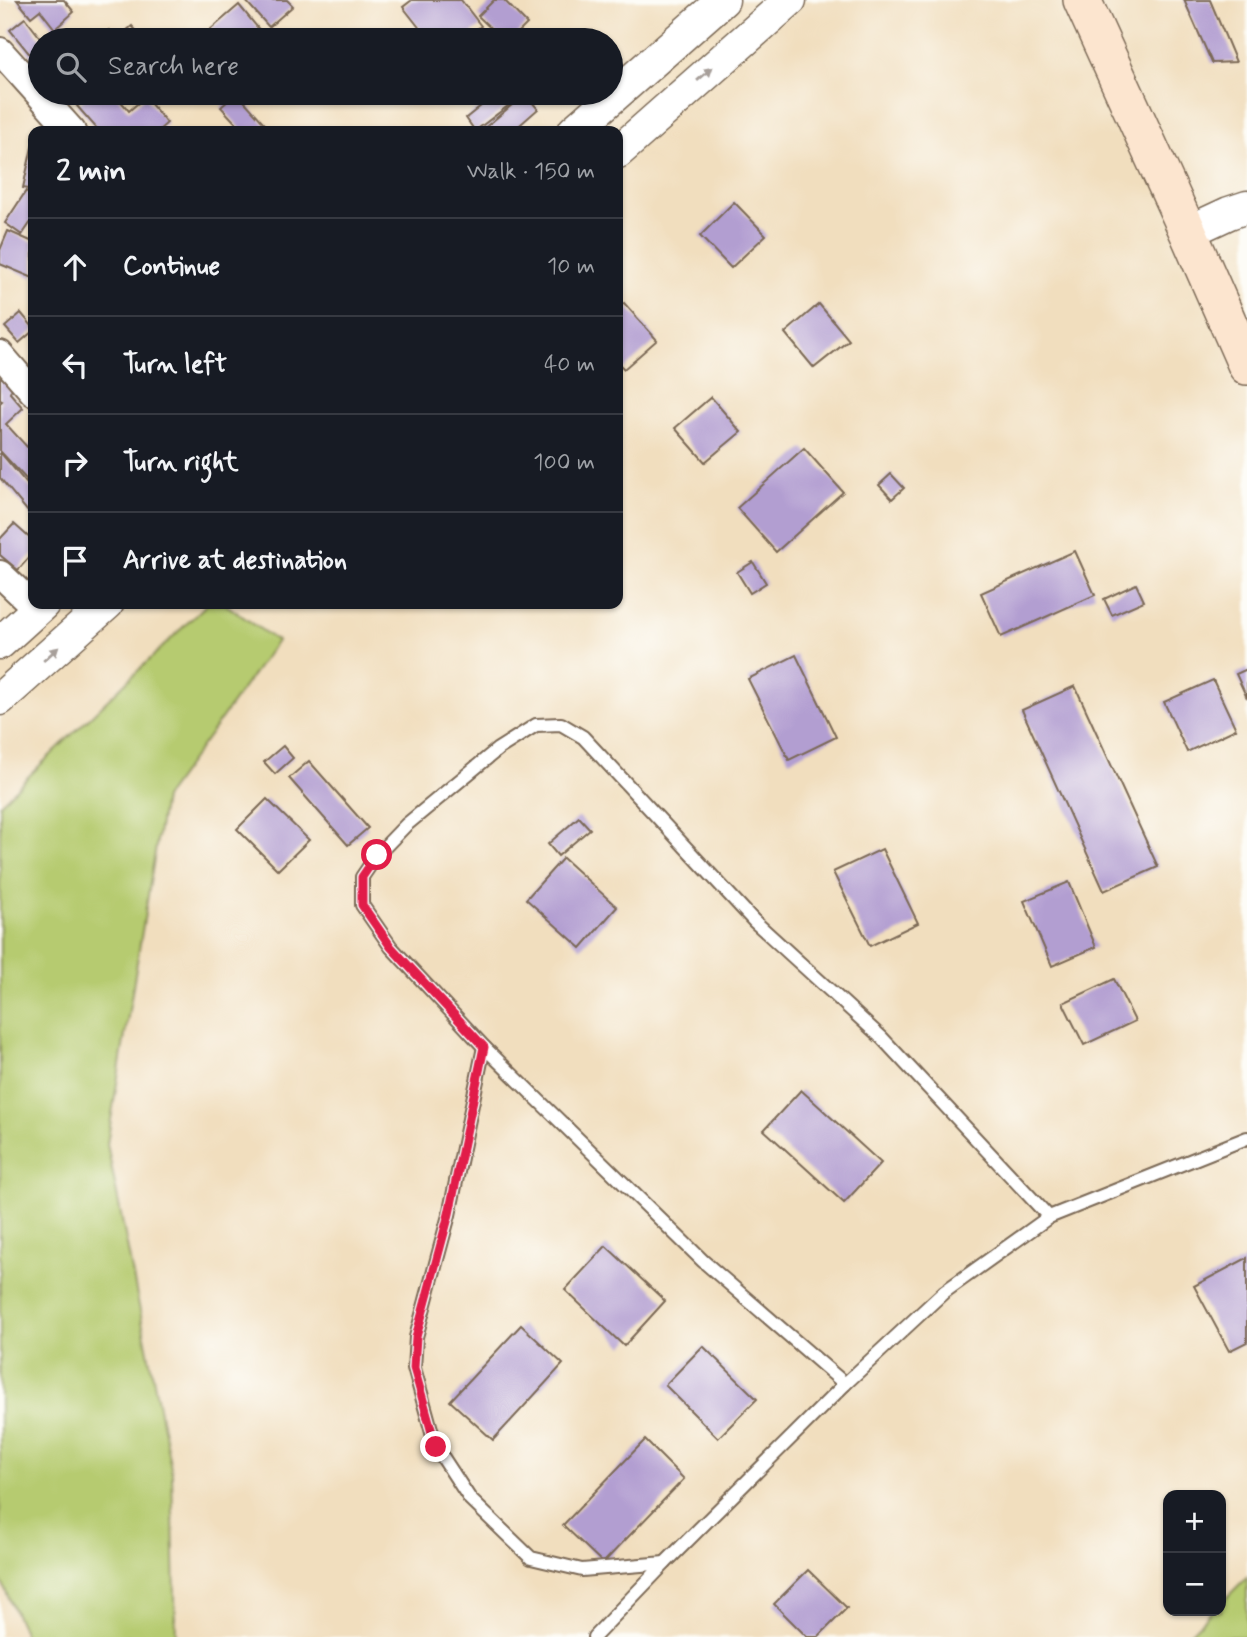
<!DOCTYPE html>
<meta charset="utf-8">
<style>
:root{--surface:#171b24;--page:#20242c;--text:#f1f3f6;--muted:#9ea1a6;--line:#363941}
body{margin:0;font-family:Mynerve,sans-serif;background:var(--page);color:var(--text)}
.controls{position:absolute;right:21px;bottom:21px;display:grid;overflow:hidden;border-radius:14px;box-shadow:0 2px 5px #0004}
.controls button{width:63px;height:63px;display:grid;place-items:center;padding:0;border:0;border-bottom:2px solid var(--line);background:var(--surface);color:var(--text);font:35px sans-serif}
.stop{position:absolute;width:21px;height:21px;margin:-16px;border:5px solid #e11d48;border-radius:50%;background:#fff}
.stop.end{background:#e11d48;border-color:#fff;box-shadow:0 2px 7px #0008}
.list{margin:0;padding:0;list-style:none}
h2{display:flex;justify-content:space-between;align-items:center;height:91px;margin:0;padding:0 28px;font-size:30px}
h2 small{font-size:23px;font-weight:400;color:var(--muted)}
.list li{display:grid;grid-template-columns:46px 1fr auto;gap:21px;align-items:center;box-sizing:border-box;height:98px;padding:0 28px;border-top:2px solid var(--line)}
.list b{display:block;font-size:26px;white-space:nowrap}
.list em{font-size:23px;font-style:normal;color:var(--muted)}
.icon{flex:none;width:38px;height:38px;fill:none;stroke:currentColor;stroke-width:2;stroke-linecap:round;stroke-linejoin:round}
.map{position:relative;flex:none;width:1247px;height:1637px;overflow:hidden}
.search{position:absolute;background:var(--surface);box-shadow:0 2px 5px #0004;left:28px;top:28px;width:595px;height:77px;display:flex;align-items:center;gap:18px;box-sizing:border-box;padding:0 24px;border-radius:38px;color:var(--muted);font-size:26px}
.panel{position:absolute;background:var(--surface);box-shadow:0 2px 5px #0004;left:28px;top:126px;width:595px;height:483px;border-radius:14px}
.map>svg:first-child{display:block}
.green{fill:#b6cb6f;stroke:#787a46;stroke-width:2}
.building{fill:#b29ed1}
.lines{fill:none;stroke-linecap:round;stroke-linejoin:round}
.service-casing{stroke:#7b6956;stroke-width:16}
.minor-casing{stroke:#7b6956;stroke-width:30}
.tertiary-casing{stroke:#7b6956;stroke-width:35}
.secondary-casing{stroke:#7b6956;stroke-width:40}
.service{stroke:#fff;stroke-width:12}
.minor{stroke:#fff;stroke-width:26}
.tertiary{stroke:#fff;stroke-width:32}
.secondary{stroke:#fce5cf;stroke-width:37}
.oneway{fill:#a79f9a}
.route{stroke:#e11d48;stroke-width:9}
</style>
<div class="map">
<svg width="1247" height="1637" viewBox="0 0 1247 1637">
<rect width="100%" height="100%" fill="#fdfcf7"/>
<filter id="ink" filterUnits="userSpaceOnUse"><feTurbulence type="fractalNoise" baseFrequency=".0143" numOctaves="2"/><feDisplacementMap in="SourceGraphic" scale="14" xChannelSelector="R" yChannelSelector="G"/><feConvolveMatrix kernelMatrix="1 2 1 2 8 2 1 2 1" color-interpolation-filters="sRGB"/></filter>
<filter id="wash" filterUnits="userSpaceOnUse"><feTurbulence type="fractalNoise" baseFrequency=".00686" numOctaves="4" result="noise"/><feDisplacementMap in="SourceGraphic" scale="28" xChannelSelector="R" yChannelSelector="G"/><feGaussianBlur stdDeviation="1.57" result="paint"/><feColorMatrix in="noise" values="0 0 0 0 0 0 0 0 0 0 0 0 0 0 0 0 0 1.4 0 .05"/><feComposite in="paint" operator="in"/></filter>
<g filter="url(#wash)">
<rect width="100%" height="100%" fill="#f1debe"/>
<g class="green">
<path d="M207,604H225L277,641L164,798L107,1144L172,1473L176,1637H26L0,1578V804Z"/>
<path d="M1247,1577V1637H1186L1212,1611H1221V1603Z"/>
</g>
<g id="blocks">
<g class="building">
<path d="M17,0H64L74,12L55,29L40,10L31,17Z"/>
<path d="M245,0H287L293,6L269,27Z"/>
<path d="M412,0H461L481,26L463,40H429L403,7Z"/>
<path d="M494,0H504L527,24L511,40H503L478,16Z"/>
<path d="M1184,0H1210L1236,62L1212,63Z"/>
<path d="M239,5L262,33L253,40H219L210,30Z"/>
<path d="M25,18L42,40H40V67L10,30Z"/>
<path d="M132,26L145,40H98L109,30L117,39Z"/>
<path d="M92,93H114L129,111L145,97L167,123L158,131H99L77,106Z"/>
<path d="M237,93L271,131H243L221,107Z"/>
<path d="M472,93H492L481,103Z"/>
<path d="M497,93H499L509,105L475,131L466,118Z"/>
<path d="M525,94L538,109L513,131H481Z"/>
<path d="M32,147L33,148V190L23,188Z"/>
<path d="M26,191L33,196V219L22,235L5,223Z"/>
<path d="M734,202L766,235L731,268L700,236Z"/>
<path d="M8,231L33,242V278L0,264V250Z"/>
<path d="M624,303L657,340L624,369L618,363V309Z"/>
<path d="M819,304L849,340L814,368L785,333Z"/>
<path d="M21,313L33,327V331L19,343L5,327Z"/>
<path d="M2,377L12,388L10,393L23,408L6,424L27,447L32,443L33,445V476L28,481L0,451V403L2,401L0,400V378Z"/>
<path d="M711,397L741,432L705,462L675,428Z"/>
<path d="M804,448L843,492L776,552L737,508Z"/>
<path d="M0,452L33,491V518L0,478Z"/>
<path d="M891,474L904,488L892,499L879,485Z"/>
<path d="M14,524L33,541V553L18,570L0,555V539Z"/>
<path d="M1075,551L1095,595L1001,637L981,593Z"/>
<path d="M753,562L766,583L750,593L737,572Z"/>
<path d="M1136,584L1144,601L1112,615L1104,599Z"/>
<path d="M796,655L836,737L789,760L748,679Z"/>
<path d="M1247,669V698L1236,674Z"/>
<path d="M1213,680L1236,729L1187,752L1164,702Z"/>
<path d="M1075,686L1158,867L1104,891L1022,710Z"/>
<path d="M283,746L293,758L275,774L264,762Z"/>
<path d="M309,761L368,828L348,845L289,778Z"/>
<path d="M267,799L309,840L278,870L237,829Z"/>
<path d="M579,817L590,829L558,856L548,844Z"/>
<path d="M882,849L918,923L870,946L833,872Z"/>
<path d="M563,858L617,907L581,948L526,899Z"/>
<path d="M1069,882L1096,947L1052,966L1024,901Z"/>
<path d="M1114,979L1135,1021L1084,1045L1063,1003Z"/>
<path d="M801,1090L881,1163L844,1203L764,1130Z"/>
<path d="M606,1246L665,1301L624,1346L565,1290Z"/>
<path d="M1247,1258V1342L1229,1351L1194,1286Z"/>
<path d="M521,1325L563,1364L493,1440L450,1401Z"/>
<path d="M703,1346L757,1399L718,1438L665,1385Z"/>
<path d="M645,1440L684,1479L603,1563L563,1525Z"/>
<path d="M808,1570L847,1608L818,1637H807L774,1604Z"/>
</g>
</g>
</g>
<g filter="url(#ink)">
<use href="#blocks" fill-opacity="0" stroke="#7b6956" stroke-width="2"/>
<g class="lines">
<g class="service-casing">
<g id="service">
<path d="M484,1047L449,1215L416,1337L414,1368L436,1447L470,1499L531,1558L582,1570L665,1563"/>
<path d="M845,1384L703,1261L484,1047L391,947L362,905V877L377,855L406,825L498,749L536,725L561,724L583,737L754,921L882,1038L1049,1217"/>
<path d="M594,1637L665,1563L845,1384L944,1292L1049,1217L1247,1138"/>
</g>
</g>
<g class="minor-casing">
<g id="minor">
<path d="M0,51L72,131"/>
<path d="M0,354L33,392"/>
<path d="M0,574L37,609"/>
</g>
</g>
<g class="tertiary-casing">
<g id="tertiary">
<path d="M574,131L723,0"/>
<path d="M618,152L790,0"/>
<path d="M1188,232L1229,213L1247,207"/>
<path d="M0,643L43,604"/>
<path d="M0,699L107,604"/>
</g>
</g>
<g class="secondary-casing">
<path id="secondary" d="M1082,0L1188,232L1247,366"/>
</g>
<use href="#service" class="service"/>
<use href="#minor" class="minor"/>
<use href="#tertiary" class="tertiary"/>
<use href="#secondary" class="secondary"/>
</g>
<defs><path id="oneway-solid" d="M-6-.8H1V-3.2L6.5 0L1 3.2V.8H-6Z" transform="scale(1.75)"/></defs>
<g class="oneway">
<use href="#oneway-solid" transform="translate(705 74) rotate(-41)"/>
<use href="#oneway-solid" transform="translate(51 654) rotate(-42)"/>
</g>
</g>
<g class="lines" filter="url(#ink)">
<path class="route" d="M377,855L362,877V905L391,947L484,1047L449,1214L416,1337L414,1368L436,1447"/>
</g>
</svg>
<div class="controls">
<button>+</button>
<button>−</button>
</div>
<div class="stop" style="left:377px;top:855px"></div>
<div class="stop end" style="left:436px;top:1447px"></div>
<div class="search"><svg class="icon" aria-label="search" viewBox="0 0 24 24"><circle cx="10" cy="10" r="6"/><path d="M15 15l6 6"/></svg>Search here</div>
<section class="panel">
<h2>2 min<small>Walk · 150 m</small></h2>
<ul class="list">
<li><svg class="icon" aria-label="ahead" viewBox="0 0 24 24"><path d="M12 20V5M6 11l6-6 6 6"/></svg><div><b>Continue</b></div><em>10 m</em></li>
<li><svg class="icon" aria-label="left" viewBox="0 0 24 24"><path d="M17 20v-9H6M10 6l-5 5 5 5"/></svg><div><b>Turn left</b></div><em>40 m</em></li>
<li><svg class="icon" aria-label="right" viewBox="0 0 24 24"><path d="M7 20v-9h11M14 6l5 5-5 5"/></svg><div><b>Turn right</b></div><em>100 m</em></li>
<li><svg class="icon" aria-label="arrive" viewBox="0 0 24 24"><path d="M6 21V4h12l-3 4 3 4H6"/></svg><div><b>Arrive at destination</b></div></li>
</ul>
</section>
</div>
